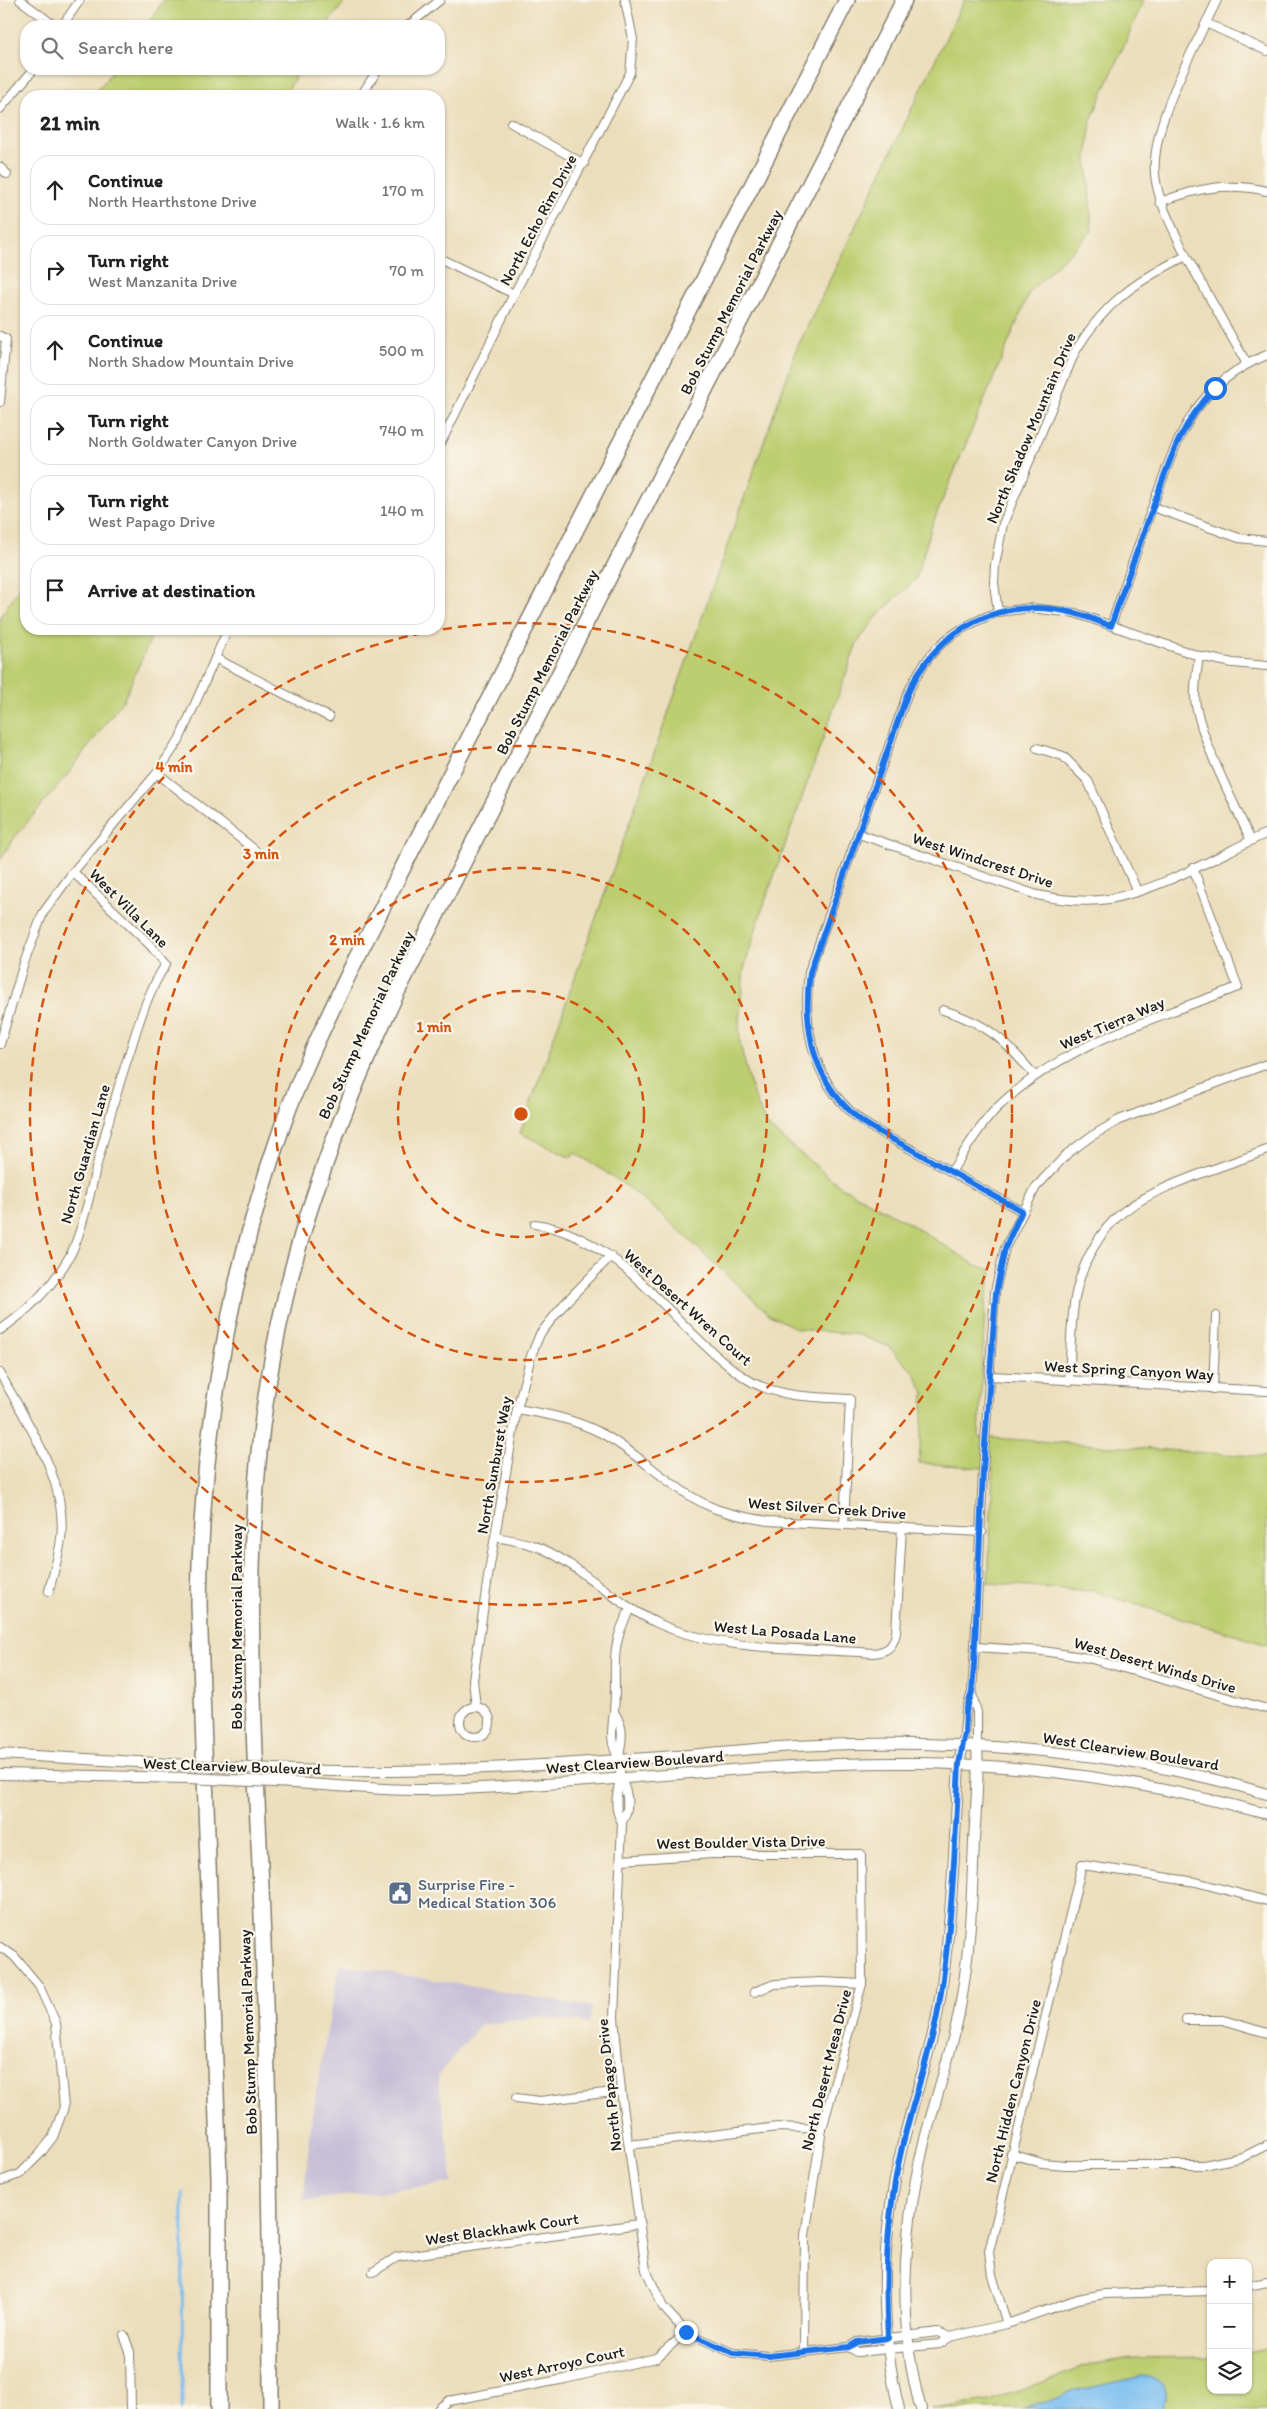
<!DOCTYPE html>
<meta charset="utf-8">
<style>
:root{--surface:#fff;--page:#f2f2f2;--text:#222;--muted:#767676;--line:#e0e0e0}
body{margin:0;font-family:Itim,sans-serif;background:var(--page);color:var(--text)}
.controls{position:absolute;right:15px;bottom:15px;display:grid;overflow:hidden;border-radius:10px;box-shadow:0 1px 4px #0004}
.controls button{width:45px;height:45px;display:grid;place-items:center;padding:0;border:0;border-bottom:1px solid var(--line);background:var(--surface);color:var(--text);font:25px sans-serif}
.stop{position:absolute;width:15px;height:15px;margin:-11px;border:4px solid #1a73e8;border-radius:50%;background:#fff}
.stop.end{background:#1a73e8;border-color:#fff;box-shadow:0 1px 5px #0008}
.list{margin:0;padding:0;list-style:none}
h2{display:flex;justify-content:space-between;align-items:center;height:65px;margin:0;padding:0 20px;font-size:21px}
h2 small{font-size:16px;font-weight:400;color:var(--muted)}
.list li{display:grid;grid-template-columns:32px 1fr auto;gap:15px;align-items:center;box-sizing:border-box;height:70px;margin:0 10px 10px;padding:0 10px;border:1px solid var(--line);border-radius:20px}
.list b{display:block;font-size:19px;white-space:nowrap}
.list p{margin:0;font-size:16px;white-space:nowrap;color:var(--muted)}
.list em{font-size:16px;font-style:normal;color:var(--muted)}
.icon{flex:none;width:28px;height:28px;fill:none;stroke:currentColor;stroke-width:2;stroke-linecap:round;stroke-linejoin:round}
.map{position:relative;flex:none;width:1267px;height:2409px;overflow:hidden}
.search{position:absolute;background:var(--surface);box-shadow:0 1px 4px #0004;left:20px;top:20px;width:425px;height:55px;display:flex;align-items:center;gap:12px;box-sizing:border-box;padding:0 18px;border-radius:20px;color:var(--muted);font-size:19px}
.panel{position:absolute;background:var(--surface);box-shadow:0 1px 4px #0004;left:20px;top:90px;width:425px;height:545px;border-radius:20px}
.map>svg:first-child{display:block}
.industrial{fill:#c7c0d8}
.green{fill:#bdce71;stroke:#6c7546}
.water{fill:#79bdf0;stroke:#4a6c86}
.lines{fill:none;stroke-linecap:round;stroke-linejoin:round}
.stream{stroke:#79bdf0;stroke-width:3}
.minor-casing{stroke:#847d6c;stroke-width:10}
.tertiary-casing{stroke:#847d6c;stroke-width:12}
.motorway-casing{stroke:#847d6c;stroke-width:18}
.minor{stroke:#fff;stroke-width:8}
.tertiary{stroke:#fff;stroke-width:10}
.motorway{stroke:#fff;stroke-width:15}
.tertiary-bridge-casing{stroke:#847d6c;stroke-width:12;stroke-linecap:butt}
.tertiary-bridge{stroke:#fff;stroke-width:10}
.route{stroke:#1a73e8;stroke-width:6}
.ring{fill:none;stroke:#d4530e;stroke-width:2.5;stroke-dasharray:9 6}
.labels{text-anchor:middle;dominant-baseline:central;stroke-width:4.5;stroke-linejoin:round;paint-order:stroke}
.street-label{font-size:16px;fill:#1c1c1c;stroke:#fbf7ec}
.service-label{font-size:16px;fill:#4e5e75;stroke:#fbf7ec;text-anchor:start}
.centre{fill:#d4530e;stroke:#fbf7ec;stroke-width:2.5}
.ring-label{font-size:15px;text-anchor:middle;font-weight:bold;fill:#d4530e;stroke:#fbf7ec;stroke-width:4.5;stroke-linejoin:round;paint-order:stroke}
</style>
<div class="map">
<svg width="1267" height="2409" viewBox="0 0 1267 2409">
<rect width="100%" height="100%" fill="#fbf7ec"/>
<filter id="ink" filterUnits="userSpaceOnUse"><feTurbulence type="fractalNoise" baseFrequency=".02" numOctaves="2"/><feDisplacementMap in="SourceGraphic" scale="10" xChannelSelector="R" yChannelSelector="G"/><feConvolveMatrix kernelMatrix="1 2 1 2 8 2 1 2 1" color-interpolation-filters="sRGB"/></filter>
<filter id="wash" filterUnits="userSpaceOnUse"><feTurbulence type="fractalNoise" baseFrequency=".0096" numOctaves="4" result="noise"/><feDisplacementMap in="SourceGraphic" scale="20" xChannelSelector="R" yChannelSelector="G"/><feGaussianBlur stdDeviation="1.12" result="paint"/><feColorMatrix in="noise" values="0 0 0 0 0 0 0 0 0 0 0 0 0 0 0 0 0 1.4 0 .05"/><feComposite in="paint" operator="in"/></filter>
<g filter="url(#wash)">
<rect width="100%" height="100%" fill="#ecdebc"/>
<path class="industrial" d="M339,1964L592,2007L589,2024L541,2017L480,2025L438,2075L453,2183L303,2201L312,2116Z"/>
<g class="green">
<path d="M164,0H346L326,26H146Z"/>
<path d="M964,0H1144L1091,120L1087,158L1092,231L1030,291L932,525L916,579L879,614L857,643L762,910L744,969L739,1022L740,1044L752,1091L766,1125L840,1186L912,1225L974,1264L992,1270L985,1304L979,1437L1267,1457V1645L1093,1591L988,1583L993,1469L919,1463L924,1393L915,1374L889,1347L859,1335L798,1329L770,1315L659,1212L618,1180L575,1153L571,1158L520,1133L797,348Z"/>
<path d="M115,69H300L284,96H92Z"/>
<path d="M26,578V629H155L124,699L68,774L15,837L0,860V617Z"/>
<path d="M1267,2348V2409H931L990,2401L1093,2364L1132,2358L1211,2357V2390H1248V2352Z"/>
</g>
<path class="water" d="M1142,2376C1161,2377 1173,2390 1162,2409H1024L1071,2392Z"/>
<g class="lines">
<path class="stream" d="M182,2409L183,2193"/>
</g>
</g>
<g filter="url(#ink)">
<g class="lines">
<g class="minor-casing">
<g id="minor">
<path d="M20,0L55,26"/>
<path d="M1206,23L1267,51"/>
<path d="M62,26L80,0"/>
<path d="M408,26L440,0"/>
<path d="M361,96L378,69"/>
<path d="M0,109L34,69"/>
<path d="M511,123L584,164"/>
<path d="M0,167L7,174"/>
<path d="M1160,202C1198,188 1227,182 1267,191"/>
<path d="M1186,256L1247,364"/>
<path d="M439,258L514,294"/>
<path d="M0,336L6,339L0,402"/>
<path d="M439,447L514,294L630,73L633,39L625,0"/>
<path d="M1153,507L1239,538L1267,541"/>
<path d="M998,612L1030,608L1075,613L1199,656L1233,663L1267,666"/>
<path d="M1111,626C1124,587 1137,549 1151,511C1176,442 1192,385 1267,355"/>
<path d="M1199,656C1197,672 1193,689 1196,706C1205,749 1233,800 1251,841"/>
<path d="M215,658L329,717"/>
<path d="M1037,748L1063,756L1088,781L1137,891"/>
<path d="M157,773L255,850"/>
<path d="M859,834L1037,895C1061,900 1084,903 1109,899C1163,889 1217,856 1267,833"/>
<path d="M943,1010C988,1024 1005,1040 1034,1075"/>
<path d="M0,1044L24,963L43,913L73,872L157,773L179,740L228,629"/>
<path d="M951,1172C965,1151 978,1128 995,1110C1060,1044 1155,1019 1238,987L1193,868"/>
<path d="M1022,1211C987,1192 951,1172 916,1152C898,1142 879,1133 863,1122C814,1085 802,1030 809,972L907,695C928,648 951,630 998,612L994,583L995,565L1003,524L1075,352C1104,303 1136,281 1186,256C1175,232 1161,208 1156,182C1146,131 1195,47 1217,0"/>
<path d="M535,1224C627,1238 673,1331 747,1379C776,1398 817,1397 850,1399L844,1525"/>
<path d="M0,1330C28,1311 51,1288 68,1259C80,1240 90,1195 95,1172C106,1130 117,1089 131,1048C140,1018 149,990 166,964L149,944L73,872"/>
<path d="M0,1373C27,1424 68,1479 61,1539C59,1556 53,1574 49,1591"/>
<path d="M990,1376L1267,1391"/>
<path d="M1069,1381C1071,1353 1070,1321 1076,1293C1082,1264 1099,1231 1123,1212C1157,1185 1225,1166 1267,1150"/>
<path d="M1213,1389L1216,1316"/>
<path d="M517,1409C547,1414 574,1419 601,1433C642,1455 673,1492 716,1509C733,1515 750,1518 768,1521L982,1532"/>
<path d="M495,1537C511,1540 528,1542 543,1549C582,1567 616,1604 657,1623C720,1652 805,1648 874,1653C888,1651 893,1647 896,1633L902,1527"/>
<path d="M975,1647L1043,1651L1088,1658L1267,1709"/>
<path d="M972,1694L977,1712V1746"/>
<path d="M476,1707L473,1680L488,1577L517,1409L531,1356L540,1334L565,1303L611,1256"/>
<circle cx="475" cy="1722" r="15"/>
<path d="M614,1712C627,1732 620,1740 619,1761C619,1766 621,1772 620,1777C618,1794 612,1806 622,1822"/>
<path d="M963,1745L966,1711L972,1692L975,1647L983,1471L995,1292L1005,1248L1036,1187L1067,1154L1090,1137L1119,1120L1267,1064"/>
<path d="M619,1759C609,1741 612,1730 614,1711C618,1668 607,1652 630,1609"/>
<path d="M620,1777C628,1792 631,1807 622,1822L614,2018L621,2091L646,2270L663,2307L686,2332L733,2353L769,2356L849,2347L857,2342L938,2332L950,2337"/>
<path d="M622,1860L712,1854H861L862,1984L822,2129L805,2235L804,2352"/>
<path d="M0,1947L14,1956L39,1986L56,2023L64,2107L53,2137L40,2154L20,2174L0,2181"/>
<path d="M754,1992L775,1984L822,1982L862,1984"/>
<path d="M1186,2020H1223L1267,2033"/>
<path d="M516,2098L540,2101L621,2091"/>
<path d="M629,2145L778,2127L822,2129"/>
<path d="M1011,2154L1042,2163L1066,2165H1204L1243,2157L1267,2145"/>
<path d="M373,2272L397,2257L639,2224"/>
<path d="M1248,2286L1267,2282"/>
<path d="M1007,2324L992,2275L989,2252L1082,1865L1196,1882L1267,1901"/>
<path d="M124,2335L130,2352L131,2409"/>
<path d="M849,2347L857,2352L940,2344L950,2337L1007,2324L1078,2299L1104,2294L1211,2291"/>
<path d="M438,2409L448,2401L565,2379L656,2358L686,2332"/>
</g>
</g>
<g class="tertiary-casing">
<g id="tertiary">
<path d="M0,1754L188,1765"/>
<path d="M273,1769C412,1776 551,1765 690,1755C733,1751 776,1746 820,1745C969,1740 1123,1750 1267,1794"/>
<path d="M0,1774L188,1778"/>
<path d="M274,1782C326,1784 377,1791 429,1790C591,1786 753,1761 915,1763C1035,1764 1152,1783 1267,1814"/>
<path d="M899,2409C878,2323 882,2232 902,2147C912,2103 928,2060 937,2016C952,1933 954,1848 959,1764L963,1745"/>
<path d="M921,2409C897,2326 903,2230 923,2147C934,2102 950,2058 959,2013C970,1955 972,1898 974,1840C976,1809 979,1777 977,1746"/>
</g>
</g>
<g class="motorway-casing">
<g id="motorway">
<path d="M219,2409V2178L199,1604C201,1439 227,1283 282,1127C302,1070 329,1015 355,961L847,0"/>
<path d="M271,2409C271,2235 268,2062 261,1888C254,1722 241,1555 267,1390C289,1248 336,1121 397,992L904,0"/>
</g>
</g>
<use href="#minor" class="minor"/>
<use href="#tertiary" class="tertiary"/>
<use href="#motorway" class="motorway"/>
<g class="tertiary-bridge-casing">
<g id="tertiary-bridge">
<path d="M188,1765L273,1769"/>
<path d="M188,1778L274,1782"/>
</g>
</g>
<use href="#tertiary-bridge" class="tertiary-bridge"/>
</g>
</g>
<g class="lines" filter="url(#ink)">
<path class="route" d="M686,2332L733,2353L769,2356L849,2347L857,2342L888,2338C884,2273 887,2211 902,2147C912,2103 928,2060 937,2016C952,1933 955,1848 959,1764L965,1733L966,1711L972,1692L974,1664L983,1471L996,1292L1005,1248L1022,1211C987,1192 951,1172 916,1152C898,1142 879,1133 863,1122C814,1085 802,1030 810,972L907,695C937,627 1002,595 1074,613C1087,616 1099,622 1111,626C1124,587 1138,548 1152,510C1170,460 1178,428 1215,388"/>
</g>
<g class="ring">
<circle cx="521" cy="1114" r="123"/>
<circle cx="521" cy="1114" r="246"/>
<circle cx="521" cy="1114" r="368"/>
<circle cx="521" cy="1114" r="491"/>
</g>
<defs>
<g id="civic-square" transform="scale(1.25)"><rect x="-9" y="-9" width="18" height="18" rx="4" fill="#5c6f8a" stroke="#fbf7ec"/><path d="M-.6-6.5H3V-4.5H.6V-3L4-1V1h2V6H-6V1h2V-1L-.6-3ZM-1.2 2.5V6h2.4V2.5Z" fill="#fff"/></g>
</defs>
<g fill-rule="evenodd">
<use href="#civic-square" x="400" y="1893"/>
</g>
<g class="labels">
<g class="street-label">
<text transform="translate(538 220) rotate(-62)">North Echo Rim Drive</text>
<text transform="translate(731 302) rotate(-63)">Bob Stump Memorial Parkway</text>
<text transform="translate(1031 428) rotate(-67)">North Shadow Mountain Drive</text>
<text transform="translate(547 662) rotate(-63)">Bob Stump Memorial Parkway</text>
<text transform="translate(983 860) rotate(18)">West Windcrest Drive</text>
<text transform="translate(129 908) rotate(45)">West Villa Lane</text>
<text transform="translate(1112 1023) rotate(-23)">West Tierra Way</text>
<text transform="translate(366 1025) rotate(-65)">Bob Stump Memorial Parkway</text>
<text transform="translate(85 1154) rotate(-74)">North Guardian Lane</text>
<text transform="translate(688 1307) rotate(42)">West Desert Wren Court</text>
<text transform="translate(1129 1370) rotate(3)">West Spring Canyon Way</text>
<text transform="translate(494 1465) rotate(-80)">North Sunburst Way</text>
<text transform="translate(827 1508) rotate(4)">West Silver Creek Drive</text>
<text transform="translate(236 1627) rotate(-90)">Bob Stump Memorial Parkway</text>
<text transform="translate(785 1632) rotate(5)">West La Posada Lane</text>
<text transform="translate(1155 1665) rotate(16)">West Desert Winds Drive</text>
<text transform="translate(1131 1751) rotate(9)">West Clearview Boulevard</text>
<text transform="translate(635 1762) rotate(-4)">West Clearview Boulevard</text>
<text transform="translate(232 1766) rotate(2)">West Clearview Boulevard</text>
<text transform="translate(741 1842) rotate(-1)">West Boulder Vista Drive</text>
<text transform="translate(248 2032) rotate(-92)">Bob Stump Memorial Parkway</text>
<text transform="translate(826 2070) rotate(-76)">North Desert Mesa Drive</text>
<text transform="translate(609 2085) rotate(-96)">North Papago Drive</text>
<text transform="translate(1013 2091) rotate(-76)">North Hidden Canyon Drive</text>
<text transform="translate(502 2229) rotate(-8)">West Blackhawk Court</text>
<text transform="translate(562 2364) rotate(-12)">West Arroyo Court</text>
</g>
<g class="service-label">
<text x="418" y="1884">Surprise Fire -<tspan x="418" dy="18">Medical Station 306</tspan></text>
</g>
</g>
<circle cx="521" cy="1114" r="8" class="centre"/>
<g class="ring-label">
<text x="174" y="772">4 min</text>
<text x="261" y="859">3 min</text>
<text x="347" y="945">2 min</text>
<text x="434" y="1032">1 min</text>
</g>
</svg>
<div class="controls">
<button>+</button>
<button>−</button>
<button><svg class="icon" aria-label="layers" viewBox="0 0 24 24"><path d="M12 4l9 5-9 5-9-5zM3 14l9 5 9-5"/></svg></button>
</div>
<div class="stop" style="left:1215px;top:388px"></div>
<div class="stop end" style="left:686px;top:2332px"></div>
<div class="search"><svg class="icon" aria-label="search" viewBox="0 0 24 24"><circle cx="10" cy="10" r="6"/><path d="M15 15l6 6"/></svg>Search here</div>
<section class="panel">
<h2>21 min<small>Walk · 1.6 km</small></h2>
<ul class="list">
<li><svg class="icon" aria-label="ahead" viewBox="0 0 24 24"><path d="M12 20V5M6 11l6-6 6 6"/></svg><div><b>Continue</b><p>North Hearthstone Drive</p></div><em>170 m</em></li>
<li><svg class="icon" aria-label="right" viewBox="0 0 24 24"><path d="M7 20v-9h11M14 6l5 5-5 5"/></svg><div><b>Turn right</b><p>West Manzanita Drive</p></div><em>70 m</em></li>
<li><svg class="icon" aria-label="ahead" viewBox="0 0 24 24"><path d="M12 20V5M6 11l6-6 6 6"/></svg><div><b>Continue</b><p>North Shadow Mountain Drive</p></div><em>500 m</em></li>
<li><svg class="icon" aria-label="right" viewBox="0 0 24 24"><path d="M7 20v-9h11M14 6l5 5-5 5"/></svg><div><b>Turn right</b><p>North Goldwater Canyon Drive</p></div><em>740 m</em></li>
<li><svg class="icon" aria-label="right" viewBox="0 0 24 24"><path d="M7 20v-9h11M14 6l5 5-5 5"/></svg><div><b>Turn right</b><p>West Papago Drive</p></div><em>140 m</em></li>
<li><svg class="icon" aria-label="arrive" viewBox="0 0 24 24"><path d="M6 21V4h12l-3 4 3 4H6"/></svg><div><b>Arrive at destination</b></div></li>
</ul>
</section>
</div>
